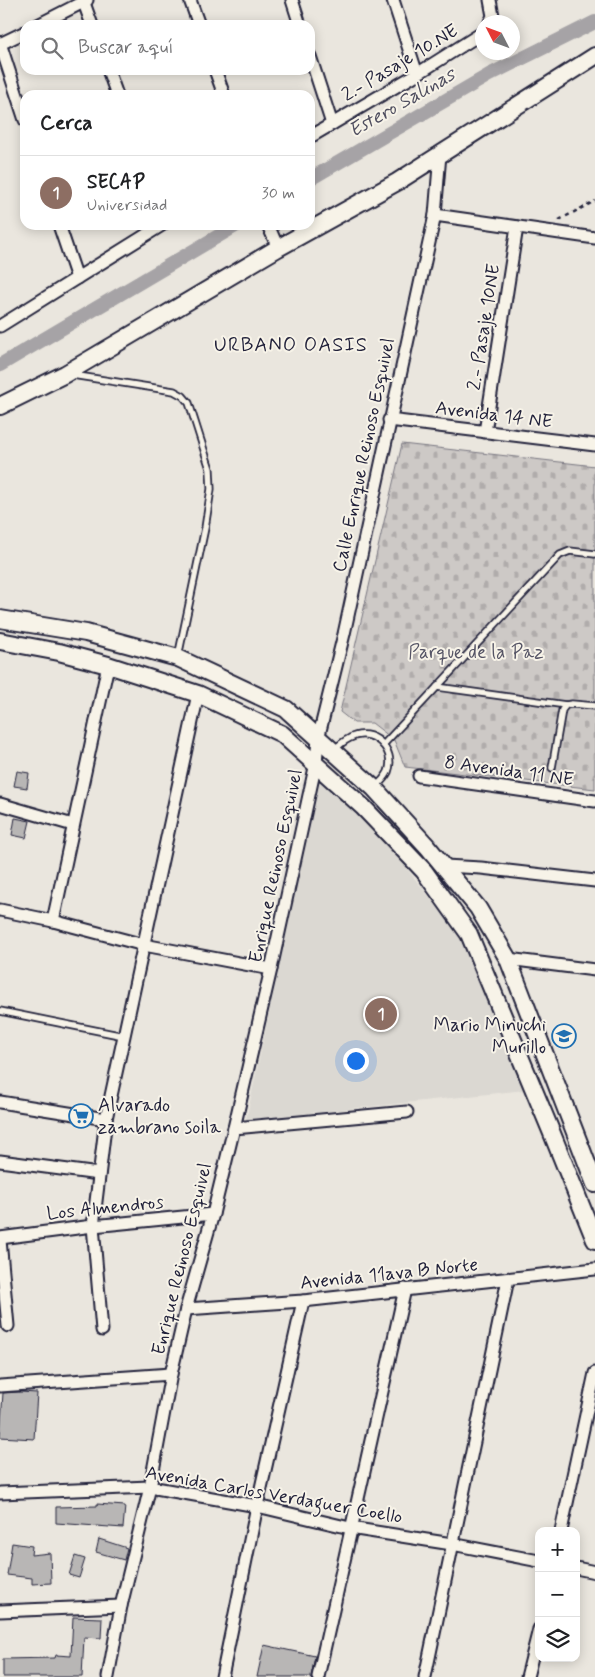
<!DOCTYPE html>
<html lang="es">
<meta charset="utf-8">
<style>
:root{--surface:#fff;--page:#f2f2f2;--text:#202124;--muted:#757577;--line:#e0e0e0;--accent:#7c3aed}
body{margin:0;font-family:Mynerve,sans-serif;background:var(--page);color:var(--text)}
.controls{position:absolute;right:15px;bottom:15px;display:grid;overflow:hidden;border-radius:10px;box-shadow:0 2px 12px #0003}
.controls button{width:45px;height:45px;display:grid;place-items:center;padding:0;border:0;border-bottom:1px solid var(--line);background:var(--surface);color:var(--text);font:25px sans-serif}
.compass{position:absolute;left:475px;top:15px;width:45px;height:45px;border-radius:50%;background:var(--surface);box-shadow:0 2px 12px #0003;rotate:312deg}
.you{position:absolute;left:355px;top:1060px;width:18px;height:18px;margin:-12px;border:4px solid #fff;border-radius:50%;background:#1a73e8;box-shadow:0 0 0 8px #1a73e833}
.badge{display:grid;place-items:center;width:32px;height:32px;border-radius:50%;background:var(--accent);color:#fff;font-size:16px;font-weight:700}
.pin{position:absolute;translate:-50% -50%;border:2px solid #fff;box-shadow:0 1px 5px #0006}
.list{margin:0;padding:0;list-style:none}
h2{display:flex;justify-content:space-between;align-items:center;height:65px;margin:0;padding:0 20px;font-size:21px}
h2 small{font-size:16px;font-weight:400;color:var(--muted)}
.list li{display:grid;grid-template-columns:32px 1fr auto;gap:15px;align-items:center;box-sizing:border-box;height:75px;padding:0 20px;border-top:1px solid var(--line)}
.list b{display:block;font-size:19px;white-space:nowrap}
.list p{margin:0;font-size:16px;white-space:nowrap;color:var(--muted)}
.list em{font-size:16px;font-style:normal;color:var(--muted)}
.icon{flex:none;width:28px;height:28px;fill:none;stroke:currentColor;stroke-width:2;stroke-linecap:round;stroke-linejoin:round}
.map{position:relative;flex:none;width:595px;height:1677px;overflow:hidden}
.search{position:absolute;background:var(--surface);box-shadow:0 2px 12px #0003;left:20px;top:20px;width:295px;height:55px;display:flex;align-items:center;gap:12px;box-sizing:border-box;padding:0 18px;border-radius:15px;color:var(--muted);font-size:19px}
.panel{position:absolute;background:var(--surface);box-shadow:0 2px 12px #0003;left:20px;top:90px;width:295px;height:140px;border-radius:15px}
.map>svg:first-child{display:block}
.built{fill:#dbd8d2}
.cemetery{fill:url(#cemetery-stones);stroke:#787680}
.lines{fill:none;stroke-linecap:round;stroke-linejoin:round}
.canal{stroke:#a6a3a6;stroke-width:14}
.building{fill:#b8b6b5;stroke:#22223b}
.lane-casing{stroke:#22223b;stroke-width:9}
.street-casing{stroke:#22223b;stroke-width:15}
.secondary-casing{stroke:#22223b;stroke-width:20}
.path{stroke:#22223b;stroke-width:2.5;stroke-dasharray:4 4;stroke-linecap:butt}
.lane{stroke:#f7f3e8;stroke-width:5.5}
.street{stroke:#f7f3e8;stroke-width:11}
.secondary{stroke:#f7f3e8;stroke-width:16}
.labels{text-anchor:middle;dominant-baseline:central;stroke-width:4;stroke-linejoin:round;paint-order:stroke}
.street-label{font-size:19px;fill:#22223b;stroke:#f7f3e8}
.park-label{font-size:19px;fill:#555465;stroke:#f7f3e8}
.poi-label{font-size:19px;fill:#22223b;stroke:#f7f3e8;text-anchor:end}
.water-label{font-size:20px;font-style:italic;fill:#504f60;stroke:#f7f3e8}
.neighbourhood-label{font-size:20px;letter-spacing:1px;fill:#22223b;stroke:#f7f3e8}
</style>
<div class="map">
<svg width="595" height="1677" viewBox="0 0 595 1677">
<defs>
<pattern id="cemetery-stones" width="16" height="16" patternUnits="userSpaceOnUse" patternTransform="scale(1.25)"><rect width="16" height="16" fill="#cdc9c6"/><path d="M2 7V4a2 2 0 0 1 4 0v3zM10 15v-3a2 2 0 0 1 4 0v3z" fill="#b0acab"/></pattern>
</defs>
<rect width="100%" height="100%" fill="#eae6de"/>
<filter id="ink" filterUnits="userSpaceOnUse"><feTurbulence type="fractalNoise" baseFrequency=".02" numOctaves="2"/><feDisplacementMap in="SourceGraphic" scale="10" xChannelSelector="R" yChannelSelector="G"/><feConvolveMatrix kernelMatrix="1 2 1 2 8 2 1 2 1" color-interpolation-filters="sRGB"/></filter>
<g filter="url(#ink)">
<path class="built" d="M319,780L367,819L463,939L525,1090L246,1120Z"/>
<path class="cemetery" d="M402,444L595,466V789L405,767L394,740L372,723H354L340,712Z"/>
<g class="lines">
<g class="canal">
<path d="M310,179L489,75L595,22"/>
<path d="M0,365L237,225"/>
</g>
</g>
<g class="building">
<path d="M17,771L29,773L27,788L14,786Z"/>
<path d="M15,818L30,821L26,838L12,835Z"/>
<path d="M20,1392L37,1393L34,1439L0,1437L3,1393Z"/>
<path d="M97,1504L125,1506L123,1528L56,1523V1507L97,1506Z"/>
<path d="M99,1539L127,1548L124,1560L96,1552Z"/>
<path d="M12,1543L32,1546L31,1555L50,1553L51,1583L32,1584V1578L7,1575Z"/>
<path d="M75,1556L85,1559L79,1578L69,1575Z"/>
<path d="M73,1617L102,1618L101,1638L84,1637L82,1677H3V1659L55,1658L56,1655L71,1656Z"/>
<path d="M264,1645L315,1656L311,1677H257Z"/>
</g>
<g class="lines">
<g class="lane-casing">
<g id="lane">
<path d="M72,375L174,391L183,396L189,403L210,469L211,489L205,528L178,657"/>
<path d="M437,687L566,705"/>
<path d="M383,745L560,555L570,551L595,554"/>
<path d="M334,750C339,745 344,741 350,738C371,726 397,749 388,772C385,778 380,783 375,787"/>
<path d="M552,768L562,710L566,705L572,704L595,706"/>
<path d="M0,1011L124,1036"/>
</g>
</g>
<g class="street-casing">
<g id="street">
<path d="M83,0L92,25"/>
<path d="M190,0L199,25"/>
<path d="M292,0L300,25"/>
<path d="M393,0L417,74"/>
<path d="M490,22L493,16L490,0"/>
<path d="M38,25L87,0"/>
<path d="M0,43L25,120"/>
<path d="M0,44L25,32"/>
<path d="M310,56L332,124"/>
<path d="M108,70L117,95"/>
<path d="M215,70L224,95"/>
<path d="M310,137L417,74L482,33"/>
<path d="M435,215L595,238"/>
<path d="M59,225L77,278"/>
<path d="M268,225L278,248"/>
<path d="M0,326L162,225"/>
<path d="M389,420L595,445"/>
<path d="M485,432L517,227"/>
<path d="M419,776L595,801"/>
<path d="M0,804L73,825"/>
<path d="M445,866L481,868L595,881"/>
<path d="M0,910L53,921L144,945L271,969"/>
<path d="M53,921L108,665"/>
<path d="M508,959L595,970"/>
<path d="M0,1102L106,1119"/>
<path d="M234,1128L407,1112"/>
<path d="M0,1161L99,1174"/>
<path d="M0,1238L93,1226L213,1214"/>
<path d="M0,1240L8,1326"/>
<path d="M186,1309L303,1301L595,1269"/>
<path d="M102,1330L93,1226L106,1119L198,694"/>
<path d="M0,1386L171,1374"/>
<path d="M0,1493L150,1487L257,1506L350,1528L452,1544L539,1561"/>
<path d="M561,1531L595,1373"/>
<path d="M576,1568L595,1572"/>
<path d="M0,1611L121,1606"/>
<path d="M108,1677L121,1606L150,1487L171,1374L186,1309L213,1214L234,1128L271,969L316,763L318,739L344,634L435,215L440,154"/>
<path d="M222,1677L257,1506L303,1301"/>
<path d="M318,1677L405,1289"/>
<path d="M425,1677L508,1279"/>
<path d="M527,1677L539,1629"/>
</g>
</g>
<g class="secondary-casing">
<g id="secondary">
<path d="M0,406L65,374L278,248L397,182L595,56"/>
<path d="M0,619L86,633L178,658L286,709L374,788L427,846L478,908L508,959L595,1184"/>
<path d="M0,641L59,652L108,665L198,694L282,734L363,807L424,871L469,934L551,1131L595,1240"/>
</g>
</g>
<path class="path" d="M559,220L595,201"/>
<use href="#lane" class="lane"/>
<use href="#street" class="street"/>
<use href="#secondary" class="secondary"/>
</g>
</g>
<defs>
<g id="school-ring" transform="scale(1.25)"><circle r="9.5" fill="#f7f3e8" stroke="#1f6fb2" stroke-width="1.5"/><path d="M0-5L7-2L0 1L-7-2ZM-4 1L0 2.5L4 1V4Q0 6-4 4Z" fill="#1f6fb2"/></g>
<g id="supermarket-ring" transform="scale(1.25)"><circle r="9.5" fill="#f7f3e8" stroke="#1f6fb2" stroke-width="1.5"/><path d="M-6-5.5h2.5l.6 2H6L4.5 2H-2.5L-4.4-4H-6ZM-1.5 3.2a1.3 1.3 0 1 0 .1 0ZM3 3.2a1.3 1.3 0 1 0 .1 0Z" fill="#1f6fb2"/></g>
</defs>
<g fill-rule="evenodd">
<use href="#school-ring" x="564" y="1036"/>
<use href="#supermarket-ring" x="81" y="1116"/>
</g>
<g class="labels">
<g class="street-label">
<text transform="translate(400 63) rotate(-31)">2.- Pasaje 10.NE</text>
<text transform="translate(484 327) rotate(-81)">2.- Pasaje 10NE</text>
<text transform="translate(494 415) rotate(7)">Avenida 14 NE</text>
<text transform="translate(364 455) rotate(-78)">Calle Enrique Reinoso Esquivel</text>
<text transform="translate(509 771) rotate(8)">8 Avenida 11 NE</text>
<text transform="translate(276 866) rotate(-78)">Enrique Reinoso Esquivel</text>
<text transform="translate(105 1208) rotate(-6)">Los Almendros</text>
<text transform="translate(182 1259) rotate(-76)">Enrique Reinoso Esquivel</text>
<text transform="translate(389 1274) rotate(-6)">Avenida 11ava B Norte</text>
<text transform="translate(274 1495) rotate(10)">Avenida Carlos Verdaguer Coello</text>
</g>
<g class="park-label">
<text x="476" y="652">Parque de la Paz</text>
</g>
<g class="poi-label">
<text x="546" y="1025">Mario Minuchi<tspan x="546" dy="22">Murillo</tspan></text>
<text x="98" y="1105" text-anchor="start">Alvarado<tspan x="98" dy="22">zambrano soila</tspan></text>
</g>
<g class="water-label">
<text transform="translate(402 103) rotate(-30)">Estero Salinas</text>
</g>
<g class="neighbourhood-label">
<text x="291" y="345">URBANO OASIS</text>
</g>
</g>
</svg>
<div class="controls">
<button>+</button>
<button>−</button>
<button><svg class="icon" aria-label="layers" viewBox="0 0 24 24"><path d="M12 4l9 5-9 5-9-5zM3 14l9 5 9-5"/></svg></button>
</div>
<svg class="compass" viewBox="-18 -18 36 36"><path d="M0-13l5 13h-10z" fill="#e53935"/><path d="M0 13l5-13h-10z" fill="#757577"/></svg>
<div class="you"></div>
<div class="pin badge" style="left:381px;top:1014px;background:#8d6e63">1</div>
<div class="search"><svg class="icon" aria-label="search" viewBox="0 0 24 24"><circle cx="10" cy="10" r="6"/><path d="M15 15l6 6"/></svg>Buscar aquí</div>
<section class="panel">
<h2>Cerca<small></small></h2>
<ul class="list">
<li><span class="badge" style="background:#8d6e63">1</span><div><b>SECAP</b><p>Universidad</p></div><em>30 m</em></li>
</ul>
</section>
</div>
